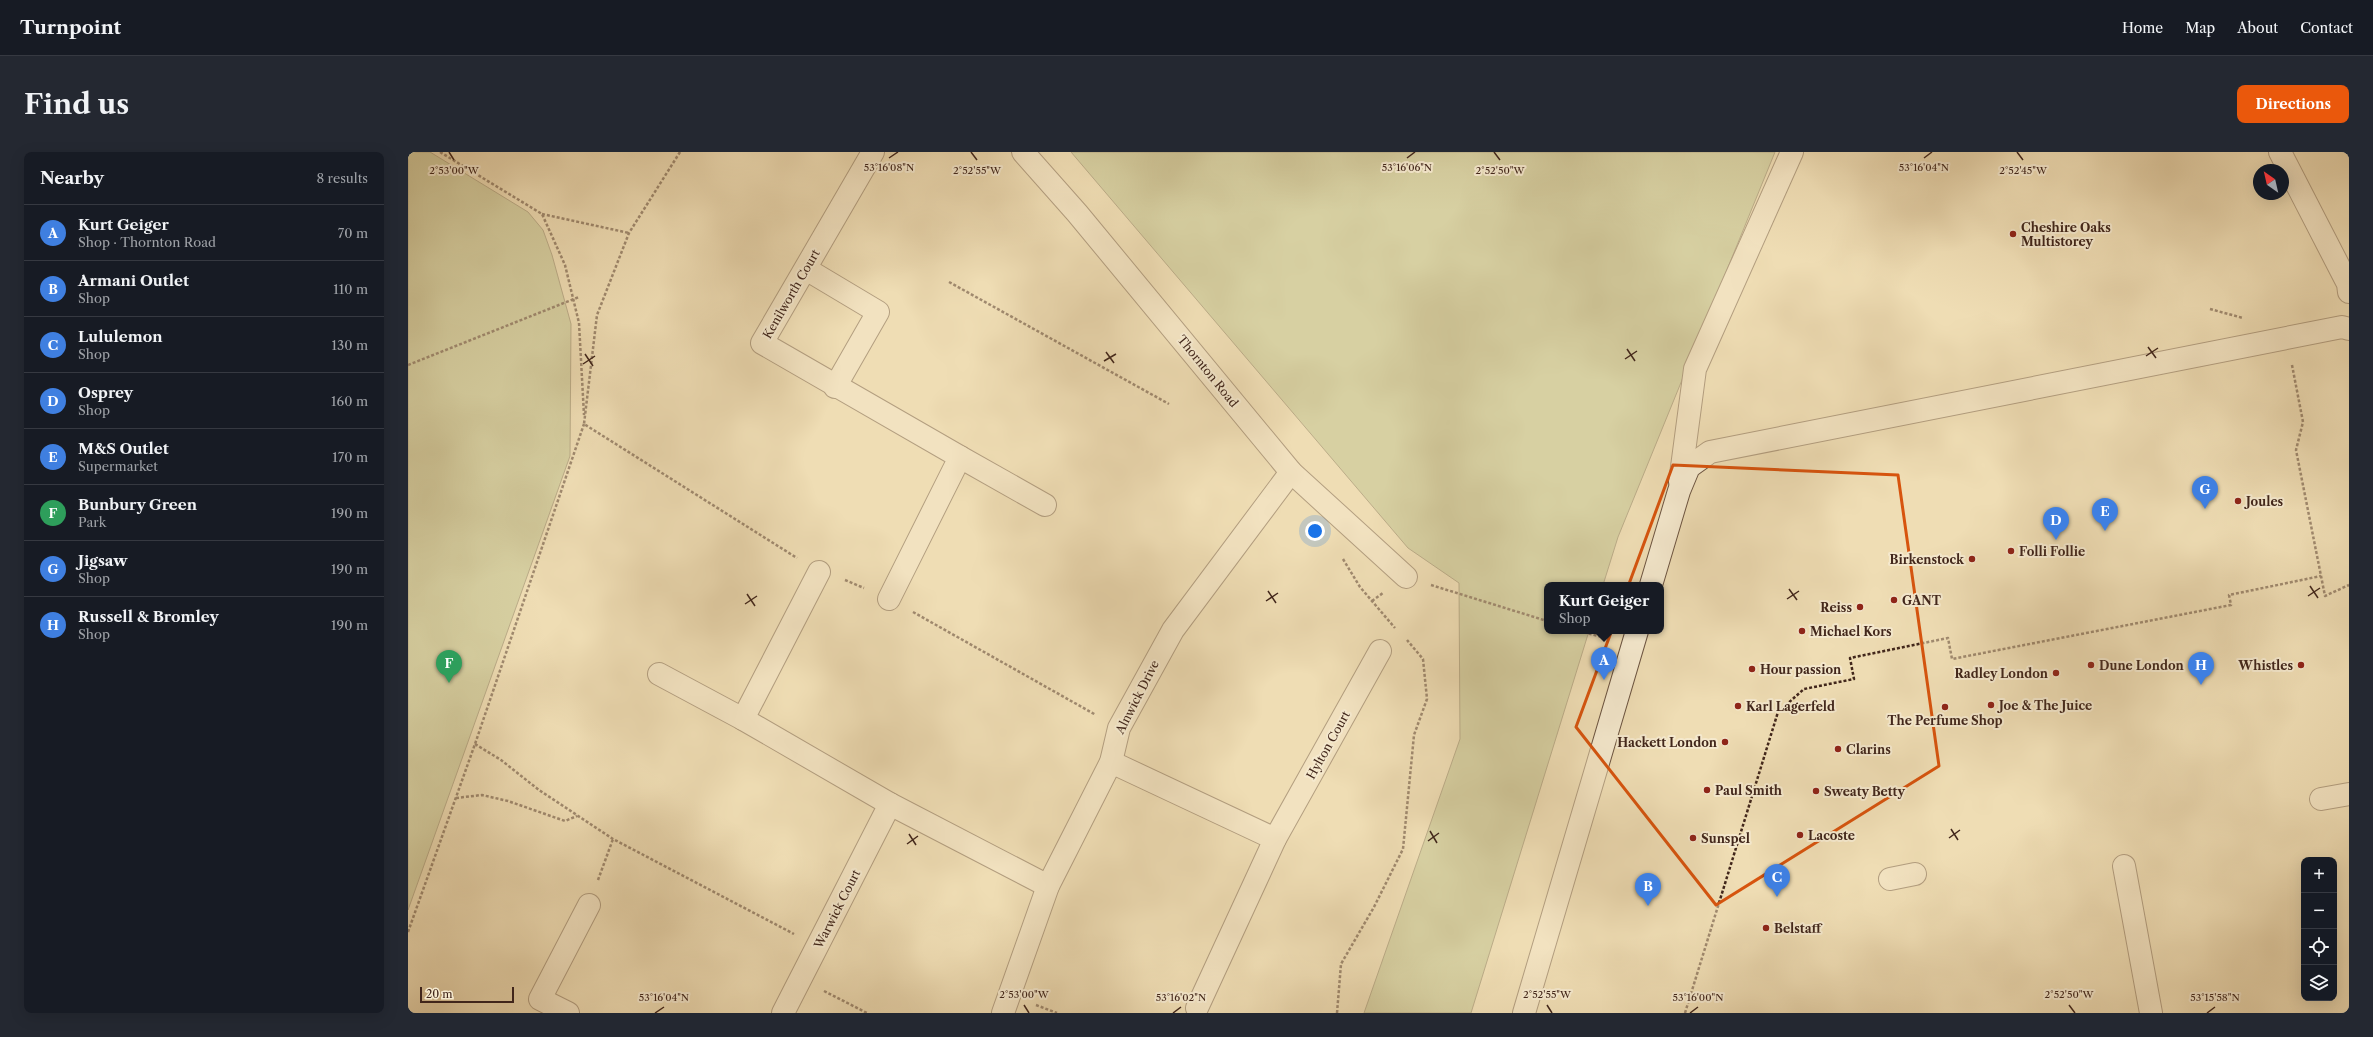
<!DOCTYPE html>
<meta charset="utf-8">
<style>
:root{--surface:#171b24;--page:#242831;--text:#f1f3f6;--muted:#9ea1a6;--line:#363941;--accent:#ea580c}
body{margin:0;font-family:"Libre Caslon Text",serif;background:var(--page);color:var(--text)}
.controls{position:absolute;right:12px;bottom:12px;display:grid;overflow:hidden;border-radius:8px;box-shadow:0 4px 16px #0002}
.controls button{width:36px;height:36px;display:grid;place-items:center;padding:0;border:0;border-bottom:1px solid var(--line);background:var(--surface);color:var(--text);font:20px sans-serif}
.compass{position:absolute;left:1845px;top:12px;width:36px;height:36px;border-radius:50%;background:var(--surface);box-shadow:0 4px 16px #0002;rotate:326deg}
.scale{position:absolute;left:12px;bottom:10px;width:94px;box-sizing:border-box;padding-left:4px;border:2px solid #41261b;border-top:0;font-size:11px;line-height:14px;white-space:nowrap;color:#41261b;-webkit-text-stroke:3px #f5e9ce;paint-order:stroke}
.you{position:absolute;left:907px;top:379px;width:14px;height:14px;margin:-10px;border:3px solid #fff;border-radius:50%;background:#1a73e8;box-shadow:0 0 0 6px #1a73e833}
.badge{display:grid;place-items:center;width:26px;height:26px;border-radius:50%;background:var(--accent);color:#fff;font-size:13px;font-weight:700}
.pin{position:absolute;translate:-50% -33px;filter:drop-shadow(0 1px 2px #0008)}
.pin::after{content:'';position:absolute;top:21px;width:14px;height:12px;background:inherit;clip-path:polygon(0 0,100% 0,50% 100%)}
.popup{position:absolute;left:1136px;top:430px;width:120px;height:52px;box-sizing:border-box;display:grid;place-content:center;border-radius:8px;background:var(--surface);filter:drop-shadow(0 1px 3px #0005);font-size:13px;white-space:nowrap;color:var(--muted)}
.popup b{font-size:15px;color:var(--text)}
.popup::after{content:'';position:absolute;left:50%;top:100%;margin-left:-8px;border:8px solid transparent;border-top-color:var(--surface)}
.list{margin:0;padding:0;list-style:none}
h2{display:flex;justify-content:space-between;align-items:center;height:52px;margin:0;padding:0 16px;font-size:17px}
h2 small{font-size:13px;font-weight:400;color:var(--muted)}
.list li{display:grid;grid-template-columns:26px 1fr auto;gap:12px;align-items:center;box-sizing:border-box;height:56px;padding:0 16px;border-top:1px solid var(--line)}
.list b{display:block;font-size:15px;white-space:nowrap}
.list p{margin:0;font-size:13px;white-space:nowrap;color:var(--muted)}
.list em{font-size:13px;font-style:normal;color:var(--muted)}
.icon{flex:none;width:22px;height:22px;fill:none;stroke:currentColor;stroke-width:2;stroke-linecap:round;stroke-linejoin:round}
.map{position:relative;flex:none;width:1941px;height:861px;overflow:hidden;border-radius:8px}
header{display:flex;align-items:center;gap:24px;box-sizing:border-box;height:56px;padding:0 20px;background:var(--surface);border-bottom:1px solid var(--line)}
header strong{font-size:19px}
nav{display:flex;gap:22px;margin-inline-start:auto;font-size:14px}
.intro{display:flex;align-items:center;justify-content:space-between;box-sizing:border-box;height:96px;padding:0 24px}
h1{margin:0;font-size:28px}
.button{padding:10px 18px;border-radius:8px;background:var(--accent);color:#fff;font-size:14px;font-weight:700}
main{display:flex;gap:24px;padding:0 24px}
aside{flex:1;background:var(--surface);border-radius:8px;box-shadow:0 4px 16px #0002}
.map>svg:first-child{display:block}
.green{fill:#bac08c;stroke:#7e7354}
.lines{fill:none;stroke-linecap:round;stroke-linejoin:round}
.minor-casing{stroke:#6c5441;stroke-width:24}
.path{stroke:#41261b;stroke-width:2.5;stroke-dasharray:3 2;stroke-linecap:butt}
.minor{stroke:#f5e9ce;stroke-width:22}
.marked{fill:none;stroke:#d7540e;stroke-width:3;stroke-linejoin:round}
.ticks{fill:none;stroke:#41261b;stroke-width:1.5}
.poi-dot{fill:#8f2418;stroke:#f5e9ce;stroke-width:1.5}
.labels{text-anchor:middle;dominant-baseline:central;stroke-width:4;stroke-linejoin:round;paint-order:stroke}
.poi-label{font-size:12px;font-weight:bold;fill:#41261b;stroke:#f5e9ce;text-anchor:start}
.street-label{font-size:12px;fill:#41261b;stroke:#f5e9ce}
.ticks-label{font-size:10px;text-anchor:middle;fill:#41261b;stroke:#f5e9ce;stroke-width:4;stroke-linejoin:round;paint-order:stroke}
</style>
<header>
<strong>Turnpoint</strong>
<nav><a>Home</a><a>Map</a><a>About</a><a>Contact</a></nav>
</header>
<div class="intro"><h1>Find us</h1><a class="button">Directions</a></div>
<main>
<aside>
<h2>Nearby<small>8 results</small></h2>
<ul class="list">
<li><span class="badge" style="background:#3f7fe0">A</span><div><b>Kurt Geiger</b><p>Shop · Thornton Road</p></div><em>70 m</em></li>
<li><span class="badge" style="background:#3f7fe0">B</span><div><b>Armani Outlet</b><p>Shop</p></div><em>110 m</em></li>
<li><span class="badge" style="background:#3f7fe0">C</span><div><b>Lululemon</b><p>Shop</p></div><em>130 m</em></li>
<li><span class="badge" style="background:#3f7fe0">D</span><div><b>Osprey</b><p>Shop</p></div><em>160 m</em></li>
<li><span class="badge" style="background:#3f7fe0">E</span><div><b>M&amp;S Outlet</b><p>Supermarket</p></div><em>170 m</em></li>
<li><span class="badge" style="background:#2e9e5b">F</span><div><b>Bunbury Green</b><p>Park</p></div><em>190 m</em></li>
<li><span class="badge" style="background:#3f7fe0">G</span><div><b>Jigsaw</b><p>Shop</p></div><em>190 m</em></li>
<li><span class="badge" style="background:#3f7fe0">H</span><div><b>Russell &amp; Bromley</b><p>Shop</p></div><em>190 m</em></li>
</ul>
</aside>
<div class="map">
<svg width="1941" height="861" viewBox="0 0 1941 861">
<rect width="100%" height="100%" fill="#efddb4"/>
<filter id="stains"><feTurbulence type="fractalNoise" baseFrequency=".005" numOctaves="4"/><feColorMatrix values="0 0 0 0 .2 0 0 0 0 .09 0 0 0 0 .02 0 0 0 .5 -.17"/></filter>
<radialGradient id="worn" r=".72"><stop offset=".6" stop-color="#630" stop-opacity="0"/><stop offset="1" stop-color="#630" stop-opacity=".3"/></radialGradient>
<g class="green">
<path d="M0,0H22L120,60L135,78L144,103L163,172L162,304L0,758Z"/>
<path d="M663,0H1367L1210,385L1195,433H1139V479H1181L1063,861H956L1052,587L1051,431L1000,396Z"/>
</g>
<g class="lines">
<g class="minor-casing">
<g id="minor">
<path d="M465,0L354,191L552,305L481,447"/>
<path d="M615,0L669,61L883,320L998,425"/>
<path d="M1872,0L1940,132L1941,140"/>
<path d="M398,117L470,160L427,235"/>
<path d="M552,305L637,353"/>
<path d="M1272,330L1287,217L1384,0"/>
<path d="M1243,433L1271,339L1281,315L1302,300L1934,175L1941,177"/>
<path d="M251,522L335,567L482,652L640,734"/>
<path d="M335,567L411,420"/>
<path d="M703,610L867,687L789,856"/>
<path d="M1913,647L1941,642"/>
<path d="M867,687L972,499"/>
<path d="M1716,714L1743,861"/>
<path d="M1482,727L1507,722"/>
<path d="M160,861L132,847L181,753"/>
<path d="M375,861L482,652"/>
<path d="M595,861L640,734L703,610L711,576L765,478L883,320"/>
<path d="M1116,861L1229,479"/>
</g>
</g>
<g class="path">
<path d="M32,0L134,62L157,113L171,171L176,263"/>
<path d="M272,0L221,81L189,163L176,272L389,406"/>
<path d="M134,62L221,81"/>
<path d="M541,130L761,252"/>
<path d="M1802,157L1835,166"/>
<path d="M0,213L171,145"/>
<path d="M1884,213L1895,270L1888,298L1917,444L1941,433"/>
<path d="M935,407L952,435L987,476"/>
<path d="M437,428L456,436"/>
<path d="M1023,433L1139,469"/>
<path d="M964,449L975,441"/>
<path d="M505,460L688,563"/>
<path d="M1171,479L1198,486"/>
<path d="M67,592L93,608L131,638L205,687L386,782"/>
<path d="M48,646L74,643L100,649L157,669L169,664"/>
<path d="M190,728L205,687"/>
<path d="M0,780L67,592L176,272"/>
<path d="M416,839L459,861"/>
<path d="M628,853L649,861"/>
<path d="M929,861L933,812L966,755L995,697L1006,583L1019,547L1015,507L999,488"/>
<path d="M1277,861L1370,560L1396,537L1446,527L1442,506L1540,486L1544,507L1823,453L1821,443L1913,424"/>
</g>
<use href="#minor" class="minor"/>
</g>
<path d="M0 0H1941V861H0ZM1265,313L1490,323L1531,614L1308,753L1168,575Z" fill="#efddb4" fill-opacity=".55" fill-rule="evenodd"/>
<path class="marked" d="M1265,313L1490,323L1531,614L1308,753L1168,575Z"/>
<path class="ticks" d="M41,0L46,8M563,0L569,8M1086,0L1092,8M1609,0L1615,8M481,6L490,0M999,6L1007,0M1516,6L1524,0M1740,195L1748,206M1219,197L1227,209M698,200L706,211M177,202L185,214M1738,204L1750,196M1217,207L1229,199M696,209L708,202M175,212L187,204M1902,434L1910,446M1381,437L1389,448M860,439L868,451M339,442L347,454M1900,444L1912,436M1379,447L1391,439M858,449L870,441M337,452L349,444M1543,677L1550,688M1022,679L1029,691M501,682L508,693M1541,686L1552,678M1020,689L1031,681M499,692L510,684M616,853L621,861M1139,853L1144,861M1661,853L1667,861M247,861L256,855M765,861L773,855M1282,861L1290,855M1799,861L1807,855"/>
<g class="poi-dot">
<circle cx="1605" cy="82" r="4"/>
<circle cx="1830" cy="349" r="4"/>
<circle cx="1603" cy="399" r="4"/>
<circle cx="1564" cy="407" r="4"/>
<circle cx="1486" cy="448" r="4"/>
<circle cx="1452" cy="455" r="4"/>
<circle cx="1394" cy="479" r="4"/>
<circle cx="1683" cy="513" r="4"/>
<circle cx="1893" cy="513" r="4"/>
<circle cx="1344" cy="517" r="4"/>
<circle cx="1648" cy="521" r="4"/>
<circle cx="1583" cy="553" r="4"/>
<circle cx="1330" cy="554" r="4"/>
<circle cx="1537" cy="555" r="4"/>
<circle cx="1317" cy="590" r="4"/>
<circle cx="1430" cy="597" r="4"/>
<circle cx="1299" cy="638" r="4"/>
<circle cx="1408" cy="639" r="4"/>
<circle cx="1392" cy="683" r="4"/>
<circle cx="1285" cy="686" r="4"/>
<circle cx="1358" cy="776" r="4"/>
</g>
<g class="labels">
<g class="poi-label">
<text x="1613" y="75">Cheshire Oaks<tspan x="1613" dy="14">Multistorey</tspan></text>
<text x="1838" y="349">Joules</text>
<text x="1611" y="399">Folli Follie</text>
<text x="1556" y="407" text-anchor="end">Birkenstock</text>
<text x="1494" y="448">GANT</text>
<text x="1444" y="455" text-anchor="end">Reiss</text>
<text x="1402" y="479">Michael Kors</text>
<text x="1691" y="513">Dune London</text>
<text x="1885" y="513" text-anchor="end">Whistles</text>
<text x="1352" y="517">Hour passion</text>
<text x="1640" y="521" text-anchor="end">Radley London</text>
<text x="1591" y="553">Joe &amp; The Juice</text>
<text x="1338" y="554">Karl Lagerfeld</text>
<text x="1537" y="568" text-anchor="middle">The Perfume Shop</text>
<text x="1309" y="590" text-anchor="end">Hackett London</text>
<text x="1438" y="597">Clarins</text>
<text x="1307" y="638">Paul Smith</text>
<text x="1416" y="639">Sweaty Betty</text>
<text x="1400" y="683">Lacoste</text>
<text x="1293" y="686">Sunspel</text>
<text x="1366" y="776">Belstaff</text>
</g>
<g class="street-label">
<text transform="translate(383 142) rotate(-60)">Kenilworth Court</text>
<text transform="translate(800 219) rotate(51)">Thornton Road</text>
<text transform="translate(729 545) rotate(-63)">Alnwick Drive</text>
<text transform="translate(920 593) rotate(-61)">Hylton Court</text>
<text transform="translate(429 757) rotate(-63)">Warwick Court</text>
</g>
</g>
<g class="ticks-label">
<text x="481" y="19">53°16'08"N</text>
<text x="999" y="19">53°16'06"N</text>
<text x="1516" y="19">53°16'04"N</text>
<text x="46" y="22">2°53'00"W</text>
<text x="569" y="22">2°52'55"W</text>
<text x="1092" y="22">2°52'50"W</text>
<text x="1615" y="22">2°52'45"W</text>
<text x="616" y="846">2°53'00"W</text>
<text x="1139" y="846">2°52'55"W</text>
<text x="1661" y="846">2°52'50"W</text>
<text x="256" y="849">53°16'04"N</text>
<text x="773" y="849">53°16'02"N</text>
<text x="1290" y="849">53°16'00"N</text>
<text x="1807" y="849">53°15'58"N</text>
</g>
<rect width="100%" height="100%" filter="url(#stains)"/>
<rect width="100%" height="100%" fill="url(#worn)"/>
</svg>
<div class="controls">
<button>+</button>
<button>−</button>
<button><svg class="icon" aria-label="locate" viewBox="0 0 24 24"><circle cx="12" cy="12" r="6"/><path d="M12 2v4M12 18v4M2 12h4M18 12h4"/></svg></button>
<button><svg class="icon" aria-label="layers" viewBox="0 0 24 24"><path d="M12 4l9 5-9 5-9-5zM3 14l9 5 9-5"/></svg></button>
</div>
<svg class="compass" viewBox="-18 -18 36 36"><path d="M0-13l5 13h-10z" fill="#e53935"/><path d="M0 13l5-13h-10z" fill="#9ea1a6"/></svg>
<div class="scale">20 m</div>
<div class="you"></div>
<div class="pin badge" style="left:1196px;top:528px;background:#3f7fe0">A</div>
<div class="popup"><b>Kurt Geiger</b>Shop</div>
<div class="pin badge" style="left:1240px;top:754px;background:#3f7fe0">B</div>
<div class="pin badge" style="left:1369px;top:745px;background:#3f7fe0">C</div>
<div class="pin badge" style="left:1648px;top:388px;background:#3f7fe0">D</div>
<div class="pin badge" style="left:1697px;top:379px;background:#3f7fe0">E</div>
<div class="pin badge" style="left:41px;top:531px;background:#2e9e5b">F</div>
<div class="pin badge" style="left:1797px;top:357px;background:#3f7fe0">G</div>
<div class="pin badge" style="left:1793px;top:533px;background:#3f7fe0">H</div>
</div>
</main>
